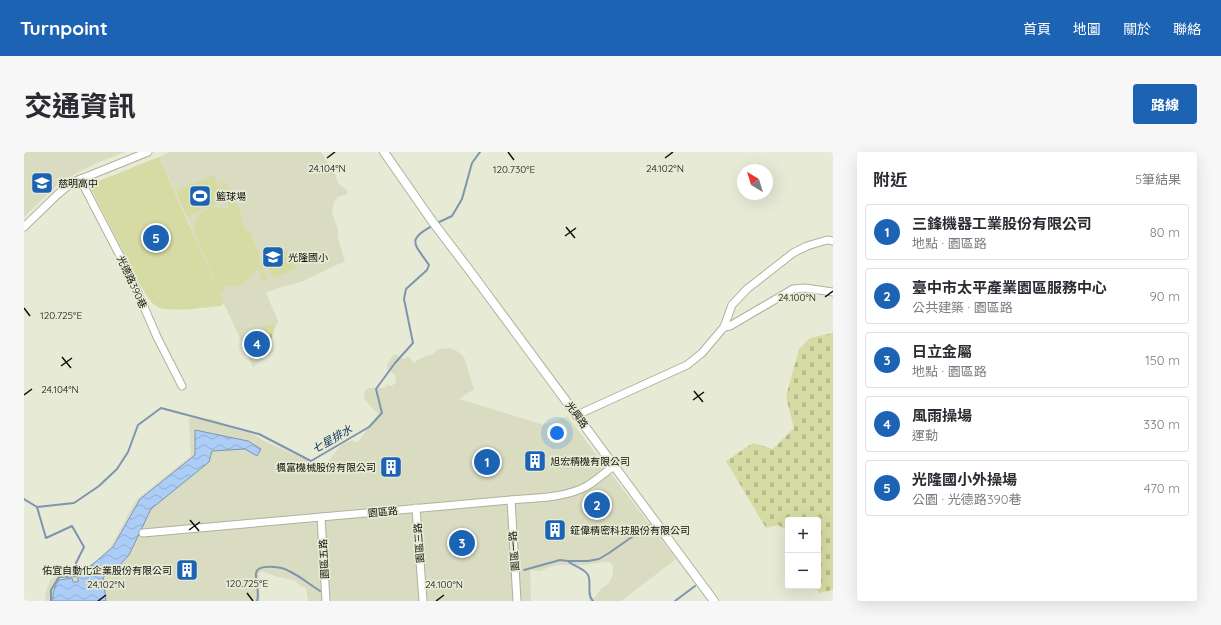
<!DOCTYPE html>
<html lang="zh-TW">
<meta charset="utf-8">
<style>
:root{--surface:#fff;--page:#f7f7f7;--text:#2b2b33;--muted:#7c7c81;--line:#e1e1e2;--accent:#1c63b3}
body{margin:0;font-family:Quicksand,"Noto Sans TC",sans-serif;background:var(--page);color:var(--text)}
.controls{position:absolute;right:12px;bottom:12px;display:grid;overflow:hidden;border-radius:4px;box-shadow:0 4px 16px #0002}
.controls button{width:36px;height:36px;display:grid;place-items:center;padding:0;border:0;border-bottom:1px solid var(--line);background:var(--surface);color:var(--text);font:20px sans-serif}
.compass{position:absolute;left:713px;top:12px;width:36px;height:36px;border-radius:50%;background:var(--surface);box-shadow:0 4px 16px #0002;rotate:322deg}
.you{position:absolute;left:533px;top:281px;width:14px;height:14px;margin:-10px;border:3px solid #fff;border-radius:50%;background:#1a73e8;box-shadow:0 0 0 6px #1a73e833}
.badge{display:grid;place-items:center;width:26px;height:26px;border-radius:50%;background:var(--accent);color:#fff;font-size:13px;font-weight:700}
.pin{position:absolute;translate:-50% -50%;border:2px solid #fff;box-shadow:0 1px 4px #0006}
.list{margin:0;padding:0;list-style:none}
h2{display:flex;justify-content:space-between;align-items:center;height:52px;margin:0;padding:0 16px;font-size:17px}
h2 small{font-size:13px;font-weight:400;color:var(--muted)}
.list li{display:grid;grid-template-columns:26px 1fr auto;gap:12px;align-items:center;box-sizing:border-box;height:56px;margin:0 8px 8px;padding:0 8px;border:1px solid var(--line);border-radius:4px}
.list b{display:block;font-size:15px;white-space:nowrap}
.list p{margin:0;font-size:13px;white-space:nowrap;color:var(--muted)}
.list em{font-size:13px;font-style:normal;color:var(--muted)}
.map{position:relative;flex:none;width:809px;height:449px;overflow:hidden;border-radius:4px}
header{display:flex;align-items:center;gap:24px;box-sizing:border-box;height:56px;padding:0 20px;background:var(--accent);color:#fff}
header strong{font-size:19px}
nav{display:flex;gap:22px;margin-inline-start:auto;font-size:14px}
.intro{display:flex;align-items:center;justify-content:space-between;box-sizing:border-box;height:96px;padding:0 24px}
h1{margin:0;font-size:28px}
.button{padding:10px 18px;border-radius:4px;background:var(--accent);color:#fff;font-size:14px;font-weight:700}
main{display:flex;gap:24px;padding:0 24px}
aside{flex:1;background:var(--surface);border-radius:4px;box-shadow:0 4px 16px #0002}
.map>svg:first-child{display:block}
.built{fill:#d9dcc1}
.green{fill:#d6dba3}
.forest{fill:url(#forest-firs)}
.cemetery{fill:url(#cemetery-stones)}
.water{fill:url(#water-waves);stroke:#7e95b0}
.lines{fill:none;stroke-linecap:round;stroke-linejoin:round}
.stream{stroke:#7e95b0;stroke-width:2}
.minor-casing{stroke:#afb19e;stroke-width:9}
.major-casing{stroke:#afb19e;stroke-width:10}
.minor{stroke:#fff;stroke-width:7}
.major{stroke:#fff;stroke-width:8}
.ticks{fill:none;stroke:#11110a;stroke-width:1.5}
.labels{text-anchor:middle;dominant-baseline:central;stroke-width:3.5;stroke-linejoin:round;paint-order:stroke}
.poi-label{font-size:10px;fill:#11110a;stroke:#e7ead5;text-anchor:start}
.street-label{font-size:10px;fill:#11110a;stroke:#e7ead5}
.water-label{font-size:11px;font-style:italic;fill:#032d5b;stroke:#e7ead5}
.ticks-label{font-size:10px;text-anchor:middle;fill:#11110a;stroke:#e7ead5;stroke-width:3.5;stroke-linejoin:round;paint-order:stroke}
</style>
<header>
<strong>Turnpoint</strong>
<nav><a>首頁</a><a>地圖</a><a>關於</a><a>聯絡</a></nav>
</header>
<div class="intro"><h1>交通資訊</h1><a class="button">路線</a></div>
<main>
<div class="map">
<svg width="809" height="449" viewBox="0 0 809 449">
<defs>
<pattern id="forest-firs" width="22" height="20" patternUnits="userSpaceOnUse"><rect width="22" height="20" fill="#d6dba3"/><path d="M5 1l3.5 6h-7zM16 11l3.5 6h-7z" fill="#b7bb8b"/></pattern>
<pattern id="cemetery-stones" width="16" height="16" patternUnits="userSpaceOnUse"><rect width="16" height="16" fill="#d6dba3"/><path d="M2 7V4a2 2 0 0 1 4 0v3zM10 15v-3a2 2 0 0 1 4 0v3z" fill="#b7bb8b"/></pattern>
<pattern id="water-waves" width="16" height="10" patternUnits="userSpaceOnUse"><rect width="16" height="10" fill="#accdf7"/><path d="M0 5q4-4 8 0t8 0" fill="none" stroke="#93afd2"/></pattern>
</defs>
<rect width="100%" height="100%" fill="#e7ead5"/>
<g class="built">
<path d="M0,0H101L75,10L43,26L30,36L0,65Z"/>
<path d="M146,0H297L312,24L313,29L317,34L322,37L324,40L322,42L314,45L310,50L308,61L314,77V87L321,109L277,130L254,136L242,141L254,169L250,178L248,189L250,199L229,215L174,95L167,75L135,5Z"/>
<path d="M426,196L433,199L440,205L450,237L435,247L520,273L543,264L652,407L597,449H565V445L570,446L577,437L585,431L589,422V414L586,410H580L559,413H536L528,414L516,419L506,418L507,449H284L282,436L278,435L269,428L254,425L238,419L235,422L236,449H22L21,443L26,428L33,424L54,419L76,407L89,391L112,348L167,304L165,266L188,267L230,282L240,289L292,312H302L319,291L329,288L331,290H334L354,262L342,249L340,244L341,239L345,236H361L362,233L368,234L372,230L371,223L363,217L364,211L370,202L374,203L375,206L380,207L384,204L390,211L395,207L408,202L415,197Z"/>
</g>
<g class="green">
<path d="M135,5L200,151L197,154C183,155 145,161 134,155C127,152 122,142 118,136L65,33Z"/>
<path d="M190,23L200,49L163,64L152,39Z"/>
<path d="M200,30L202,34L204,33L219,66L217,67L206,42L222,79L225,78L237,107L235,108L244,128L239,130L233,116C225,129 215,137 199,134L201,138L196,140L170,79C170,59 188,52 205,57L195,32Z"/>
<path d="M264,98L272,117L249,126L242,108Z"/>
<path d="M238,177L247,199L228,207L218,185Z"/>
</g>
<path class="forest" d="M249,171L251,172L247,189L248,197L239,175Z"/>
<path class="cemetery" d="M809,181V438L795,441L791,434H794V368H764V383L761,377L754,373L742,376L702,309L729,291L749,297L770,276L762,245L775,197L786,186Z"/>
<path class="water" d="M171,278L224,289L237,297L233,304L221,297L188,299L185,310L127,357L105,403L91,418L79,425L82,449H29C28,442 31,433 35,428L48,426L49,430H54V425L57,421L56,418L63,417L89,395L116,347L171,303Z"/>
<g class="lines">
<g class="stream">
<path d="M413,71L428,64L438,47L448,11L456,0"/>
<path d="M0,347L13,355L50,351L75,334L93,317L104,300L114,273L137,256L235,282L287,309L345,275L358,261L352,237L371,211L389,191L380,147L382,137L403,118L405,113C391,92 381,88 410,73"/>
<path d="M13,355L22,386L48,374L60,395L52,411L55,424L35,425L27,438V449"/>
<path d="M545,410C550,414 561,417 564,423C568,431 562,442 569,449"/>
<path d="M500,418L536,408L544,409H564L575,407L585,401L625,373"/>
<path d="M233,449C236,439 231,429 232,421C234,411 259,415 265,419C276,424 286,433 296,439"/>
<path d="M651,449L671,434"/>
</g>
<g class="minor-casing">
<g id="minor">
<path d="M56,27L107,125L133,185L158,234"/>
<path d="M0,75L33,43L47,31L124,0"/>
<path d="M700,175L706,174L769,137L781,136L809,140"/>
<path d="M553,263L663,213L678,201L700,175L708,153L723,137L769,101L783,94L803,88L809,89"/>
<path d="M487,348L493,449"/>
<path d="M392,356L399,449"/>
<path d="M297,365L302,449"/>
<path d="M119,381L487,348C510,346 542,346 563,334C572,329 581,320 590,314"/>
</g>
</g>
<g class="major-casing">
<path id="major" d="M360,0L408,69L443,115L690,449"/>
</g>
<use href="#minor" class="minor"/>
<use href="#major" class="major"/>
</g>
<path class="ticks" d="M484,0L490,8M303,6L311,0M641,6L649,0M542,75L551,86M541,84L552,76M801,145L809,139M0,156L6,164M38,205L47,216M37,214L48,206M670,239L679,250M0,243L8,237M669,248L680,240M166,368L175,379M165,378L176,370M223,441L229,449M74,449L82,443M412,449L420,443"/>
<defs>
<g id="school-square" transform="scale(1.15)"><rect x="-9" y="-9" width="18" height="18" rx="4" fill="#1c63b3" stroke="#e7ead5"/><path d="M0-5L7-2L0 1L-7-2ZM-4 1L0 2.5L4 1V4Q0 6-4 4Z" fill="#fff"/></g>
<g id="stadium-square" transform="scale(1.15)"><rect x="-9" y="-9" width="18" height="18" rx="4" fill="#1c63b3" stroke="#e7ead5"/><path d="M0-5a6.5 5 0 1 0 0 10a6.5 5 0 1 0 0-10ZM-3.5-1.8h7v3.6h-7Z" fill="#fff"/></g>
<g id="building-square" transform="scale(1.15)"><rect x="-9" y="-9" width="18" height="18" rx="4" fill="#1c63b3" stroke="#e7ead5"/><path d="M-4-6H4V6H1V3H-1V6H-4ZM-2.5-4.3h1.7v1.8h-1.7ZM.8-4.3h1.7v1.8H.8ZM-2.5-1h1.7V.8h-1.7ZM.8-1h1.7V.8H.8Z" fill="#fff"/></g>
</defs>
<g fill-rule="evenodd">
<use href="#school-square" x="18" y="31"/>
<use href="#stadium-square" x="176" y="44"/>
<use href="#school-square" x="249" y="105"/>
<use href="#building-square" x="511" y="309"/>
<use href="#building-square" x="367" y="315"/>
<use href="#building-square" x="531" y="378"/>
<use href="#building-square" x="163" y="418"/>
</g>
<g class="labels">
<g class="poi-label">
<text x="34" y="31">慈明高中</text>
<text x="192" y="44">籃球場</text>
<text x="264" y="105">光隆國小</text>
<text x="526" y="309">旭宏精機有限公司</text>
<text x="352" y="315" text-anchor="end">楓富機械股份有限公司</text>
<text x="546" y="378">鉦偉精密科技股份有限公司</text>
<text x="148" y="418" text-anchor="end">佑宜自動化企業股份有限公司</text>
</g>
<g class="street-label">
<text transform="translate(108 130) rotate(65)">光德路390巷</text>
<text transform="translate(553 263) rotate(54)">光興路</text>
<text transform="translate(359 360) rotate(-5)">園區路</text>
<text transform="translate(395 391) rotate(-94)">園區三路</text>
<text transform="translate(490 399) rotate(-94)">園區一路</text>
<text transform="translate(300 407) rotate(-93)">園區五路</text>
</g>
<g class="water-label">
<text transform="translate(308 287) rotate(-30)">七星排水</text>
</g>
</g>
<g class="ticks-label">
<text x="303" y="20">24.104°N</text>
<text x="641" y="20">24.102°N</text>
<text x="490" y="21">120.730°E</text>
<text x="773" y="149">24.100°N</text>
<text x="37" y="167">120.725°E</text>
<text x="36" y="241">24.104°N</text>
<text x="223" y="435">120.725°E</text>
<text x="82" y="436">24.102°N</text>
<text x="420" y="436">24.100°N</text>
</g>
</svg>
<div class="controls">
<button>+</button>
<button>−</button>
</div>
<svg class="compass" viewBox="-18 -18 36 36"><path d="M0-13l5 13h-10z" fill="#e53935"/><path d="M0 13l5-13h-10z" fill="#7c7c81"/></svg>
<div class="you"></div>
<div class="pin badge" style="left:463px;top:310px">1</div>
<div class="pin badge" style="left:573px;top:353px">2</div>
<div class="pin badge" style="left:438px;top:391px">3</div>
<div class="pin badge" style="left:233px;top:192px">4</div>
<div class="pin badge" style="left:132px;top:86px">5</div>
</div>
<aside>
<h2>附近<small>5筆結果</small></h2>
<ul class="list">
<li><span class="badge">1</span><div><b>三鋒機器工業股份有限公司</b><p>地點 · 園區路</p></div><em>80 m</em></li>
<li><span class="badge">2</span><div><b>臺中市太平產業園區服務中心</b><p>公共建築 · 園區路</p></div><em>90 m</em></li>
<li><span class="badge">3</span><div><b>日立金屬</b><p>地點 · 園區路</p></div><em>150 m</em></li>
<li><span class="badge">4</span><div><b>風雨操場</b><p>運動</p></div><em>330 m</em></li>
<li><span class="badge">5</span><div><b>光隆國小外操場</b><p>公園 · 光德路390巷</p></div><em>470 m</em></li>
</ul>
</aside>
</main>
